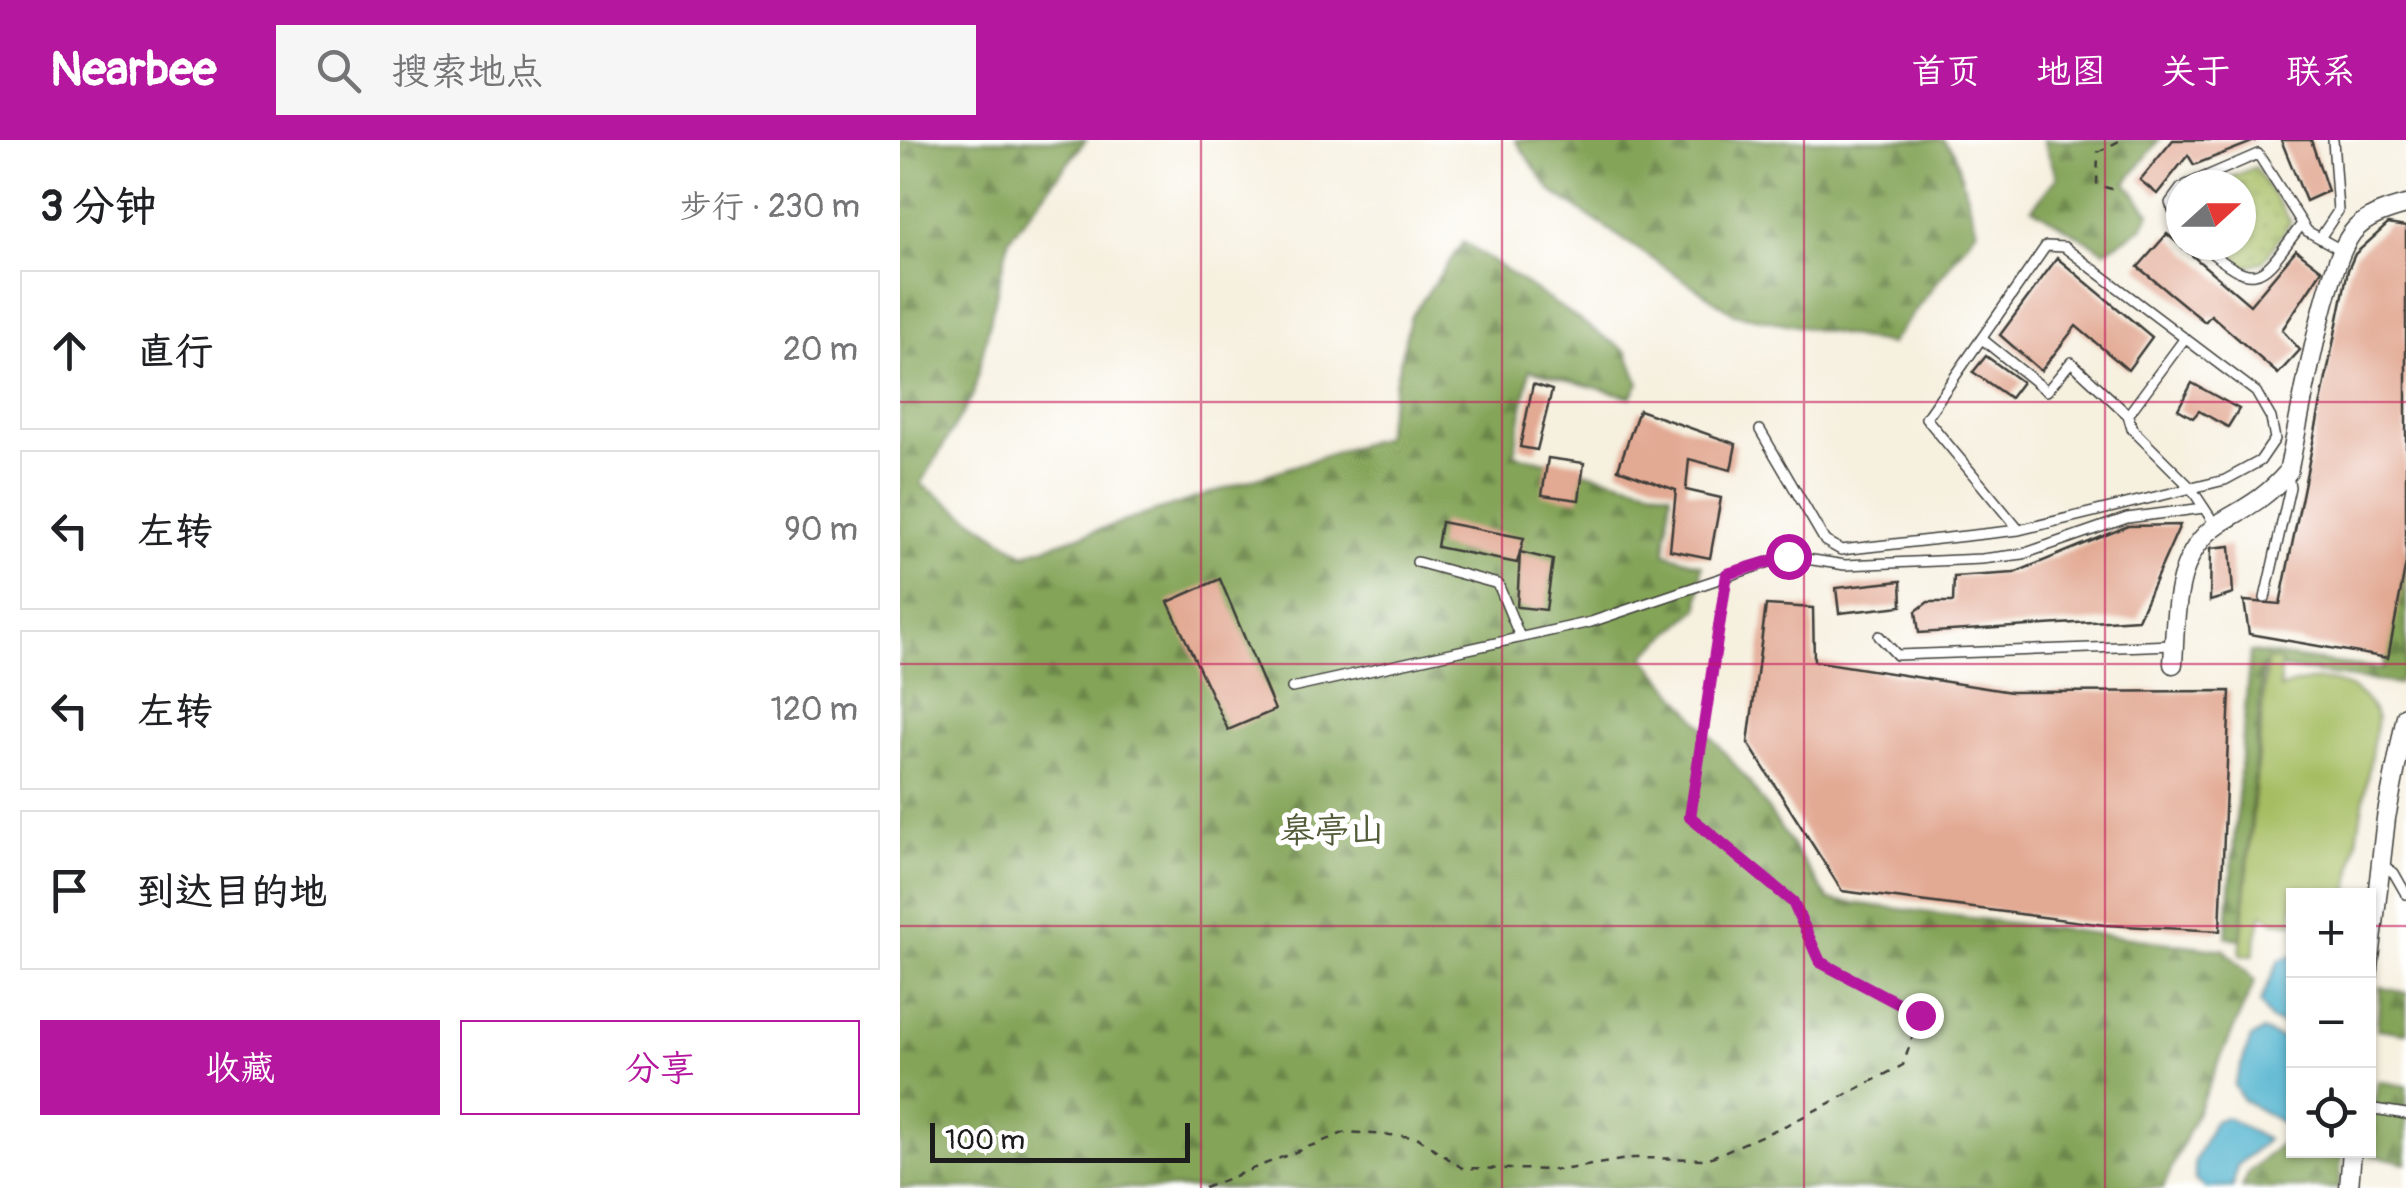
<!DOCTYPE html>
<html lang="zh">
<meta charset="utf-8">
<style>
:root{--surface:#fff;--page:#f6f6f6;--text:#202124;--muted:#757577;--line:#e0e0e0;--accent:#b5179e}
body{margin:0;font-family:Pangolin,"LXGW WenKai TC",sans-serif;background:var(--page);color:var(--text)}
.controls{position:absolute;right:30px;bottom:30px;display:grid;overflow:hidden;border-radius:0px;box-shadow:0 2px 8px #0004}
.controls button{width:90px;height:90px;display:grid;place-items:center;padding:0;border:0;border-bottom:2px solid var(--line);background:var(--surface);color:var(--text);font:50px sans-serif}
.compass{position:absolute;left:1266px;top:30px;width:90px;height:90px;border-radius:50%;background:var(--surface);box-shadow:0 2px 8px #0004;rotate:69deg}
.scale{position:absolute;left:30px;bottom:25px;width:260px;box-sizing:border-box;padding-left:10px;border:5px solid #1c1c1c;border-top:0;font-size:28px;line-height:35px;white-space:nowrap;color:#1c1c1c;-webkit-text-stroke:8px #fff;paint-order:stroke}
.stop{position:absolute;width:30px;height:30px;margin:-22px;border:8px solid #b5179e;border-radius:50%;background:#fff}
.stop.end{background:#b5179e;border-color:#fff;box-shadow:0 2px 10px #0008}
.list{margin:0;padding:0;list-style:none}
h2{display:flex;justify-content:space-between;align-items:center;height:130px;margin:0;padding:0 40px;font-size:42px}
h2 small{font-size:32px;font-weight:400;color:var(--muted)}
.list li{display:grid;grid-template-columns:65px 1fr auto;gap:30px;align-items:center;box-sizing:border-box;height:160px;margin:0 20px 20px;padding:0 20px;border:2px solid var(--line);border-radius:0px}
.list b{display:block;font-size:38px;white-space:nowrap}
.list em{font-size:32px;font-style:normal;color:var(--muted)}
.actions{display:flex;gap:20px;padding:30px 40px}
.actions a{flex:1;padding:22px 0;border:2px solid var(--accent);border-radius:0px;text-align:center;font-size:35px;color:var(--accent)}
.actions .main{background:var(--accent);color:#fff}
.icon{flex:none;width:55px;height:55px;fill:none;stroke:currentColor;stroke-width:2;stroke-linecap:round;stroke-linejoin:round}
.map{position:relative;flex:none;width:1506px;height:1048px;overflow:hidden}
header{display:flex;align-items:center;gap:60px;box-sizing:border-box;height:140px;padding:0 50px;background:var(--accent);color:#fff}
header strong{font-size:48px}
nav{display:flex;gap:55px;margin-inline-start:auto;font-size:35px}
.search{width:700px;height:90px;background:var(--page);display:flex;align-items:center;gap:25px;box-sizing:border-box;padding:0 35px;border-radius:0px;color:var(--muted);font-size:38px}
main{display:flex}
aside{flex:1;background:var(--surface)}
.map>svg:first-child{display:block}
.grass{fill:url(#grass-dots);stroke:#616c3f;stroke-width:2.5}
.forest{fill:url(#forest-firs);stroke:#50603a;stroke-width:2.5}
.pitch{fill:#a6bd62;stroke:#616c3f;stroke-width:2.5}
.water{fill:#4fb2ce;stroke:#366775;stroke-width:2.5}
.building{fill:#e2a993}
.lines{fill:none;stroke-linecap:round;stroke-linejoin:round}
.lane-casing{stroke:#3d3c39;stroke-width:12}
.street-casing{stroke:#3d3c39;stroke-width:21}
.path{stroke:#3d3c39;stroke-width:2.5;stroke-dasharray:8 8;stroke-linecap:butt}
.lane{stroke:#fff;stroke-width:9}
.street{stroke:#fff;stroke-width:18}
.route{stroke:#b5179e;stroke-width:12}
.grid{fill:none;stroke:#c2185b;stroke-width:2.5;stroke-opacity:0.55}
.labels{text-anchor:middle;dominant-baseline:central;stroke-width:10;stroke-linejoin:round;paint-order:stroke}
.park-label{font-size:35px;fill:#535c38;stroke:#fff}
</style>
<header>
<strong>Nearbee</strong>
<div class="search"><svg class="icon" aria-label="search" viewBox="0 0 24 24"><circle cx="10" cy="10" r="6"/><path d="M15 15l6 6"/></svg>搜索地点</div>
<nav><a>首页</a><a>地图</a><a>关于</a><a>联系</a></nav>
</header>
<main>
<aside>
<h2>3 分钟<small>步行 · 230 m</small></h2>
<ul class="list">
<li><svg class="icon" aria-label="ahead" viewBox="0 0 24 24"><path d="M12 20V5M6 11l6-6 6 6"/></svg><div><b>直行</b></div><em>20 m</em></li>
<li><svg class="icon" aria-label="left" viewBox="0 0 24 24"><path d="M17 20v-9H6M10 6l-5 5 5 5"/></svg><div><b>左转</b></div><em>90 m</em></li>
<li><svg class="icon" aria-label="left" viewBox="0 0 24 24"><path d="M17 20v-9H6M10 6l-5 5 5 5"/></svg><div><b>左转</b></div><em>120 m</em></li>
<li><svg class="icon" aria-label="arrive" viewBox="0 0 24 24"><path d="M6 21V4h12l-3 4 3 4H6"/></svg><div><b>到达目的地</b></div></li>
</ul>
<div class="actions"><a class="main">收藏</a><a>分享</a></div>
</aside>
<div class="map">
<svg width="1506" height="1048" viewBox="0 0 1506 1048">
<defs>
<pattern id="grass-dots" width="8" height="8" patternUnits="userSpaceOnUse" patternTransform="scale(2.5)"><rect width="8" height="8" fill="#a6bd62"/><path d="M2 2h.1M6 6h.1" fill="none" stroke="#8ea254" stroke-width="1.8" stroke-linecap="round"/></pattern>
<pattern id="forest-firs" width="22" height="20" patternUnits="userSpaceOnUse" patternTransform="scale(2.5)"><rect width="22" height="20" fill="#84a458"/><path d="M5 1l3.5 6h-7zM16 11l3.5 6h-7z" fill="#6b8548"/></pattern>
</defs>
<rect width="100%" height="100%" fill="#fff"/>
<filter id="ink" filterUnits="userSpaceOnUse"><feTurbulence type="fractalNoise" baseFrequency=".01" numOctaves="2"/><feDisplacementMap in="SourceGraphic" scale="20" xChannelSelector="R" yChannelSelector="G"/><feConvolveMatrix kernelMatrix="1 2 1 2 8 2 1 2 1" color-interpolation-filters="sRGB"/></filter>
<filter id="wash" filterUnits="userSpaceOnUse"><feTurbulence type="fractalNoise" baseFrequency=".0048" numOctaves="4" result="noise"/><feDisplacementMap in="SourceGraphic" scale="40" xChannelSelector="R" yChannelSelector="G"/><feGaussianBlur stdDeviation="2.25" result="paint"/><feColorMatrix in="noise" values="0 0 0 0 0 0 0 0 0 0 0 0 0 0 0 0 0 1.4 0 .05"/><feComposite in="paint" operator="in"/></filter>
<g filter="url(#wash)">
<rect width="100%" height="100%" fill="#f6f0df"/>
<path class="grass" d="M1355,27L1391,82L1363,122L1345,127L1317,105H1341V45H1312Z"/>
<g class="forest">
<path d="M0,0H186L109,99L73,255L21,344L124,414L483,297L510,178L563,102L727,212L739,243L731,257L630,230L614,314L771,353L765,413L802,425L799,468L744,516L850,643L929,760L1325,810L1355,841L1263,1048H0Z"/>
<path d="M615,0H1043L1054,12L1077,89L990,204L835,174L651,51Z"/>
<path d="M1143,0H1259L1226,43L1250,73L1242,88L1205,111L1132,68L1157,37Z"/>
<path d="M1506,407V526L1498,544L1363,526L1341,799L1326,797L1350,512L1483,529Z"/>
<path d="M1480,847L1506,853V893L1477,889Z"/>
<path d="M1478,941L1506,946V1023L1468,1014Z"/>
<path d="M1393,993L1394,1010L1442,1011L1439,1048H1342L1349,1032Z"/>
</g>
<path class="pitch" d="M1367,519L1381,521L1380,549C1418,533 1461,538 1477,579L1448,755L1394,756L1393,783L1373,781L1362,773L1353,816L1340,815Z"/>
<g class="water">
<path d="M1393,815H1394L1393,886L1371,881L1360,863L1379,820Z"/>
<path d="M1362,891L1393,903V981L1384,984L1343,960L1334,945L1351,898Z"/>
<path d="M1326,977L1367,1000L1337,1026L1333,1047L1306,1048L1295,1040V1021L1314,981Z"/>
</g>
<g id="blocks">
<g class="building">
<path d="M1273,0H1355V1L1294,25L1288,15L1257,54L1240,40Z"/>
<path d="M1381,0H1411L1428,51L1406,61Z"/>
<path d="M1488,84L1506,87V423L1488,518L1349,494L1344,461L1380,464L1448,130L1455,114Z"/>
<path d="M1267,94L1350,165L1396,110L1422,130L1382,190L1400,210L1378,234L1311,175L1305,182L1238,127Z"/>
<path d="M1157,118L1252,197L1228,230L1176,186L1141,231L1100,195Z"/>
<path d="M1086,216L1122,242L1110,258L1073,232Z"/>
<path d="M1292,243L1339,269L1328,287L1299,271L1293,278L1278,269Z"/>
<path d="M633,244L652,250L637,310L620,307Z"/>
<path d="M739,270L836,304L831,330L789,319L786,350L821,358L810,418L770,410L776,350L718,329Z"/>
<path d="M648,318L684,323L679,360L642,355Z"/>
<path d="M541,382L624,398L617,423L537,407Z"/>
<path d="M1280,385L1238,479L1019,493L1016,471L1028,462H1053L1054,437L1114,433L1228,386Z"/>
<path d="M1330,406L1333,454L1310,461L1311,408Z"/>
<path d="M620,412L653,420L646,470L617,467Z"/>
<path d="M320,439L375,570L328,590L268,462Z"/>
<path d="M1001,441L1002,466L939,473L936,448Z"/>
<path d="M866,465L913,468L914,521L1111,552L1330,551L1320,791L1205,785L942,751L848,603Z"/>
</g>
</g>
</g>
<g filter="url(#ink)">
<use href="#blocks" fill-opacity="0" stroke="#3d3c39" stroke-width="2.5"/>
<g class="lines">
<g class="lane-casing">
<g id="lane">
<path d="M1286,45L1358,14L1407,91L1443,111"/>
<path d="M1281,48L1270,63L1281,87"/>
<path d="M1420,98L1438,71L1433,0"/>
<path d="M1302,105C1360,154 1361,138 1402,84"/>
<path d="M1285,198L1228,275L1232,289L1291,348L1316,386"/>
<path d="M1082,199L1147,251L1171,222L1228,275"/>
<path d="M860,290L925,401L941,410L1119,390L1325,340L1360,321L1375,299L1371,278L1356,252L1164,107L1146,106L1026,278L1119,390"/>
<path d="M517,422L598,444L620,497"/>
<path d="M1365,458L1390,347L1388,335"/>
<path d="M979,496L997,515L1274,505"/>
<path d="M392,548L691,482L887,416L945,425L1082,419L1123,414L1227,378L1304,368"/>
<path d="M1481,724L1494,733L1506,754"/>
<path d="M1468,968L1506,974"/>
</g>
</g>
<g class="street-casing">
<g id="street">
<path d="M1273,524C1276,476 1273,413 1320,383C1347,367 1367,357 1388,332C1400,279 1423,132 1452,93C1464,77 1487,70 1506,65"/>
<path d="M1468,837L1486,678L1506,576"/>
<path d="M1449,1048L1452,1010"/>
</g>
</g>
<g class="path">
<path d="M1212,49L1197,45L1198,12L1221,0"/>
<path d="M304,1048L446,992L517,997L562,1028L662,1030L733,1018L807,1019L889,984L1003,925L1020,875L920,822L893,762L790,677L824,450"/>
</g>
<use href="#lane" class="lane"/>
<use href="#street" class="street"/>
</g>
</g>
<g class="lines" filter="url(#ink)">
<path class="route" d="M888,416L827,434L790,677L893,762L920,822L1020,875"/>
</g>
<path class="grid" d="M301,0V1048M602,0V1048M904,0V1048M1205,0V1048M0,262H1506M0,524H1506M0,786H1394M1468,786H1506"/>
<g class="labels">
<g class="park-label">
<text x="432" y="691">皋亭山</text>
</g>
</g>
</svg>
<div class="controls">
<button>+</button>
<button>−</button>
<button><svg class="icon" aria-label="locate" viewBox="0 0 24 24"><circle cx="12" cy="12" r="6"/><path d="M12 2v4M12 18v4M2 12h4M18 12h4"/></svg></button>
</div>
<svg class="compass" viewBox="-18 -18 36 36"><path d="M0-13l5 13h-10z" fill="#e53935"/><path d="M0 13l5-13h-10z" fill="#757577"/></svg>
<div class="scale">100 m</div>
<div class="stop" style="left:888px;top:416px"></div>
<div class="stop end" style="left:1020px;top:875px"></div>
</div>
</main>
